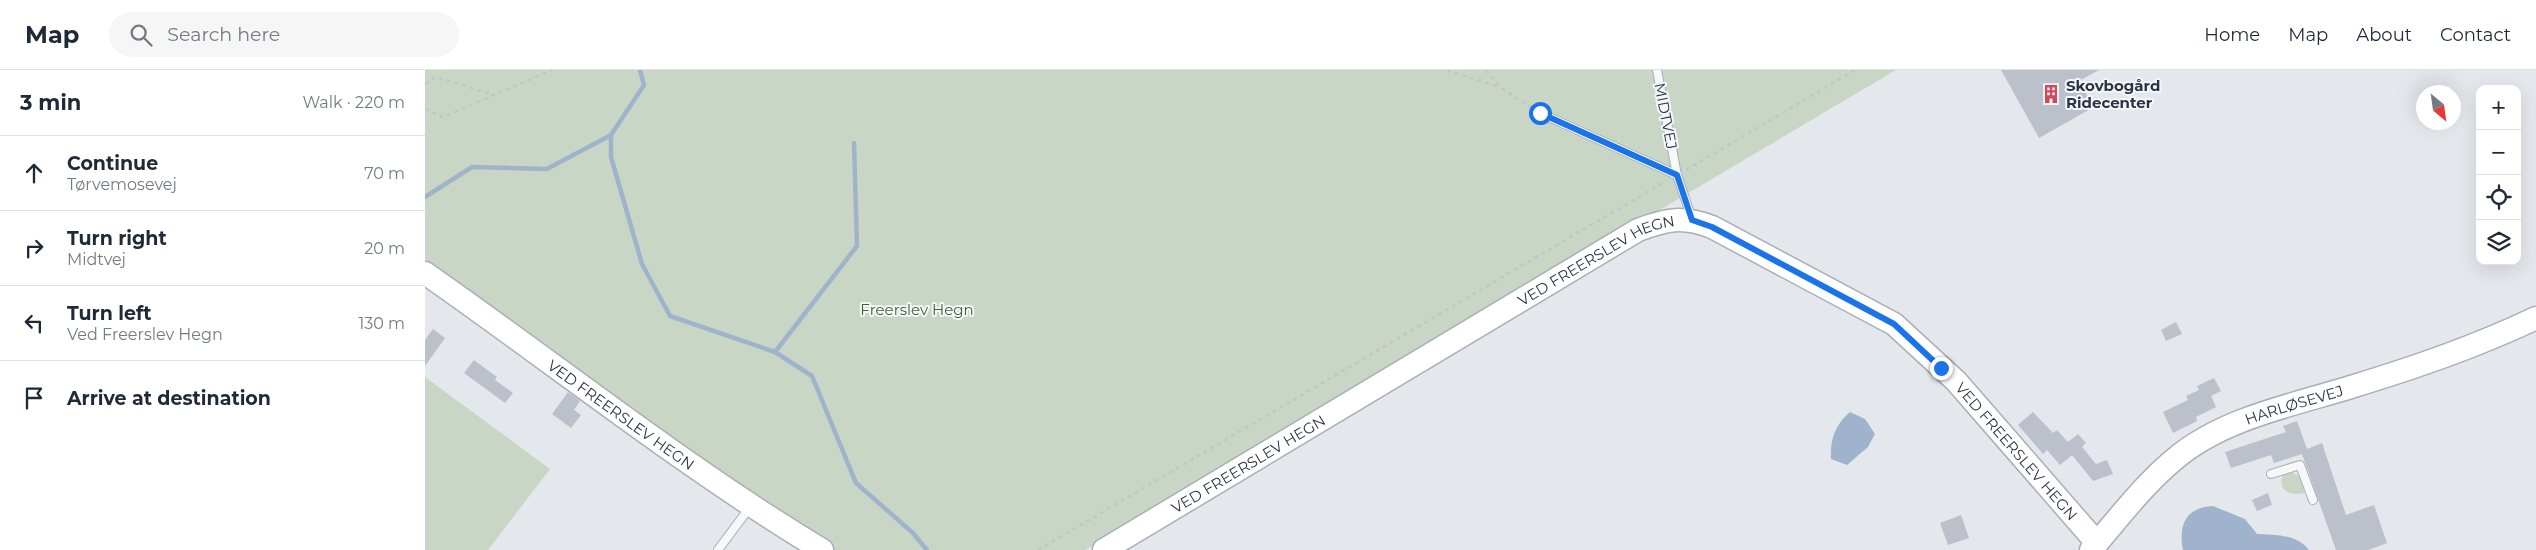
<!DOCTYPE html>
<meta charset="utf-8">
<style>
:root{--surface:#fff;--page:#f6f6f7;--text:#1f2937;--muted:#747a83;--line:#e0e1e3}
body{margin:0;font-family:Montserrat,sans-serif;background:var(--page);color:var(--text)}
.controls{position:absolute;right:15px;top:15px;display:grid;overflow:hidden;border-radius:10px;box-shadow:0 5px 20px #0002}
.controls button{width:45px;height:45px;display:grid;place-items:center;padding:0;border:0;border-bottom:1px solid var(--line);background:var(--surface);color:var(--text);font:25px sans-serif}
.compass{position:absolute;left:1991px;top:15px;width:45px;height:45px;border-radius:50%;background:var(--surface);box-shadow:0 5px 20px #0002;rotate:151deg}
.stop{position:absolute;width:15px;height:15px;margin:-11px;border:4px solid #1a73e8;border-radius:50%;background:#fff}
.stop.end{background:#1a73e8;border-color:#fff;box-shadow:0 1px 5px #0008}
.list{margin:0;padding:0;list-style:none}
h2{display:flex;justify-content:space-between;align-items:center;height:65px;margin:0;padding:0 20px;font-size:21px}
h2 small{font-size:16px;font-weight:400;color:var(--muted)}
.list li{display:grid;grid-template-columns:32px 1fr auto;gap:15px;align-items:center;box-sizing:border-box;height:75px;padding:0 20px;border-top:1px solid var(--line)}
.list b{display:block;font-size:19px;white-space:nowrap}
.list p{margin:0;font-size:16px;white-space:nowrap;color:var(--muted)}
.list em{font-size:16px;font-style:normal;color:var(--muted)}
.icon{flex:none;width:28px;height:28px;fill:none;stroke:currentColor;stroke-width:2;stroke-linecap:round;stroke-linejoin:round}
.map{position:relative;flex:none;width:2111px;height:480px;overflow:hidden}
header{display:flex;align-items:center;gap:30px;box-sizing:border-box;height:70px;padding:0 25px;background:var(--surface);border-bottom:1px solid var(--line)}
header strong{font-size:24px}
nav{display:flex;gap:28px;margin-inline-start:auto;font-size:18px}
.search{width:350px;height:45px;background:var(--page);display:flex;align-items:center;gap:12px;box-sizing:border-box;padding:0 18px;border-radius:28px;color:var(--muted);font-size:19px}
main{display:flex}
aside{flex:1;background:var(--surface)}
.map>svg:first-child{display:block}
.green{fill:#c9d6c5}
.water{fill:#9fb4cc}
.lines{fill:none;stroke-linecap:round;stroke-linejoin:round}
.stream{stroke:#9fb4cc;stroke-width:4.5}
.building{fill:#bbc0ca}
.lane-casing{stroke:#a9aeb7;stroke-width:10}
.secondary-casing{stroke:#a9aeb7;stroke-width:25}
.path{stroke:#c2c5cb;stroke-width:2.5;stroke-dasharray:4 4;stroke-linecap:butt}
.lane{stroke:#f7f8fa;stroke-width:8}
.secondary{stroke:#fff;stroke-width:22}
.route{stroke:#1a73e8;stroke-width:6}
.labels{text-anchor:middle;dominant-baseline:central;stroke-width:4;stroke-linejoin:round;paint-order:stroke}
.poi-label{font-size:15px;font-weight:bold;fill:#2b3445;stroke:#f4f6f9;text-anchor:start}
.street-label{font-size:15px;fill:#2b3445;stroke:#f4f6f9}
.park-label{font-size:15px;fill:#3f6138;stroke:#f4f6f9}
</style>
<header>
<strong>Map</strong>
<div class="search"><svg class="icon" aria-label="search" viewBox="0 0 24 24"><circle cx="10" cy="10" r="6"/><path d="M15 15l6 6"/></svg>Search here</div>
<nav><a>Home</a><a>Map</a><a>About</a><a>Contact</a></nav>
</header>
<main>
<aside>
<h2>3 min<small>Walk · 220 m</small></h2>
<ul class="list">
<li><svg class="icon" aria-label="ahead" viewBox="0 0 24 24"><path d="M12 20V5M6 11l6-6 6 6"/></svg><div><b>Continue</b><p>Tørvemosevej</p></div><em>70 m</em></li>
<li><svg class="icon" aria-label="right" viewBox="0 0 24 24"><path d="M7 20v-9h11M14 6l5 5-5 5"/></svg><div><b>Turn right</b><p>Midtvej</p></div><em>20 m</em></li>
<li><svg class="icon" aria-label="left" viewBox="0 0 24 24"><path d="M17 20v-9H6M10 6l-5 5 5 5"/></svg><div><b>Turn left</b><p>Ved Freerslev Hegn</p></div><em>130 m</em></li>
<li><svg class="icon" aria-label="arrive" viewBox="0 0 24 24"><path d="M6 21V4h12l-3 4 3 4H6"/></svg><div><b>Arrive at destination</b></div></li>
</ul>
</aside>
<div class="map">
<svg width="2111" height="480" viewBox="0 0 2111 480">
<rect width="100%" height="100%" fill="#e4e7ec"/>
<g class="green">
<path d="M0,0H1471L660,480H408L0,199Z"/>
<path d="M0,307L125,399L63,480H0Z"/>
<path d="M1864,402C1875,403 1879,412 1879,423C1864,427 1851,419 1859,403Z"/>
</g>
<g class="water">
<path d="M1425,342L1440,349L1450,364L1443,377L1422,395L1406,389C1405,369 1410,355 1425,342Z"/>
<path d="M1788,436L1820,449L1832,464C1850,465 1872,464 1884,480H1758C1753,455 1761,437 1788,436Z"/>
</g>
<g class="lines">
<g class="stream">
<path d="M215,0L219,15L186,65V87L217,194L245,246L350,282L387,306L431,413L488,463L502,480"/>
<path d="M0,127L47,97L122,99L186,65"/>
<path d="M350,282L432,176L429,73"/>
</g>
</g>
<g class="building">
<path d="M1576,0H1674L1654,11L1669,37L1614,68Z"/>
<path d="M1751,252L1757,264L1741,271L1736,260Z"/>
<path d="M8,259L20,268L0,296V270Z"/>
<path d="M49,290L72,307L70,310L88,323L80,333L39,303Z"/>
<path d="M1789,308L1796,321L1786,326L1791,337L1771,347L1772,351L1748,363L1738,342L1763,330L1761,326L1774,320L1772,316Z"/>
<path d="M143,322L155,331L149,340L156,345L146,358L127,344Z"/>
<path d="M1608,342L1628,363L1632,360L1643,372L1653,364L1661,373L1657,377L1671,394L1682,390L1688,404L1668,411L1647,385L1635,395L1622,380L1618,384L1593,355Z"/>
<path d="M1872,351L1882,379L1897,373L1921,445L1949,435L1962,473L1943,480H1911L1877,384L1849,393L1846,385L1806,398L1800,382L1861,362L1858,356Z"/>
<path d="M1843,423L1847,435L1832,441L1827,430Z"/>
<path d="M1536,445L1544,468L1523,475L1515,453Z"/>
</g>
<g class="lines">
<g class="lane-casing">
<g id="lane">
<path d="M1232,0L1252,105L1267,149"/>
<path d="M1115,43L1252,105"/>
<path d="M1846,404L1875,395L1888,430"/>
<path d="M293,480L325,437"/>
</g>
</g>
<g class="secondary-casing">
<g id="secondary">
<path id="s1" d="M0,203C132,295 259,397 397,480"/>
<path id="s2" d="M679,480L1213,160C1242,149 1258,146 1287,157L1469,254L1531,311L1672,473"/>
<path id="s3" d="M1666,480C1693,449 1719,414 1751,388C1799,348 1868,335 1926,317C1991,297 2050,277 2111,248"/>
</g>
</g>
<g class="path">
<path d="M1022,0L1073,17"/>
<path d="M1061,0L1075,17L1107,38"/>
<path d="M0,14L11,7L69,25"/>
<path d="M0,39L18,47L127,0"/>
<path d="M1261,100L1430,0"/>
<path d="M613,480L1241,111"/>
</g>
<use href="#lane" class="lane"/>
<use href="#secondary" class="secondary"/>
</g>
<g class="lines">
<path class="route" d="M1115,43L1252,105L1267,150L1287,157L1469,254L1516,298"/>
</g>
<defs>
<g id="building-bare" transform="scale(1.5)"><path d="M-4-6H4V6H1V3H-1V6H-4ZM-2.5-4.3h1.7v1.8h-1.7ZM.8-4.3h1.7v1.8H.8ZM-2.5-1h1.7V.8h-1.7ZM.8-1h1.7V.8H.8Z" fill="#d1495b" stroke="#f4f6f9" stroke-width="2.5" paint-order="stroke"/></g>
</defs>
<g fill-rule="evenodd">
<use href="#building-bare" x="1626" y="24"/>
</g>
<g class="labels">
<g class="poi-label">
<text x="1641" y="15">Skovbogård<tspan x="1641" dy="17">Ridecenter</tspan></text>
</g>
<g class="street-label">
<text transform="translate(1241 46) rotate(79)">MIDTVEJ</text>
<text stroke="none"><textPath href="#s2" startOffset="572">VED FREERSLEV HEGN</textPath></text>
<text stroke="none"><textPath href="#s3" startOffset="256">HARLØSEVEJ</textPath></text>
<text stroke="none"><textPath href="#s1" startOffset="242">VED FREERSLEV HEGN</textPath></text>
<text stroke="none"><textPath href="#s2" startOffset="1082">VED FREERSLEV HEGN</textPath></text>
<text stroke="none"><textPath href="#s2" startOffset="168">VED FREERSLEV HEGN</textPath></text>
</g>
<g class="park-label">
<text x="492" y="239">Freerslev Hegn</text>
</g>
</g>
</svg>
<div class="controls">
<button>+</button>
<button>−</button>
<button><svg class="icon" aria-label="locate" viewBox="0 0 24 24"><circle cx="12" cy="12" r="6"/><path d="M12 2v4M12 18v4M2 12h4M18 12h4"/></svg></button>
<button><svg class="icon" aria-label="layers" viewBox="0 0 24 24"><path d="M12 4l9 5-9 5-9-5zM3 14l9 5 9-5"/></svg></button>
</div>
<svg class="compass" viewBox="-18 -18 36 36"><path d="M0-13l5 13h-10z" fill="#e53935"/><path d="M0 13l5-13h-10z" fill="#747a83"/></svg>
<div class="stop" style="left:1115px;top:43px"></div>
<div class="stop end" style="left:1516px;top:298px"></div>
</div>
</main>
